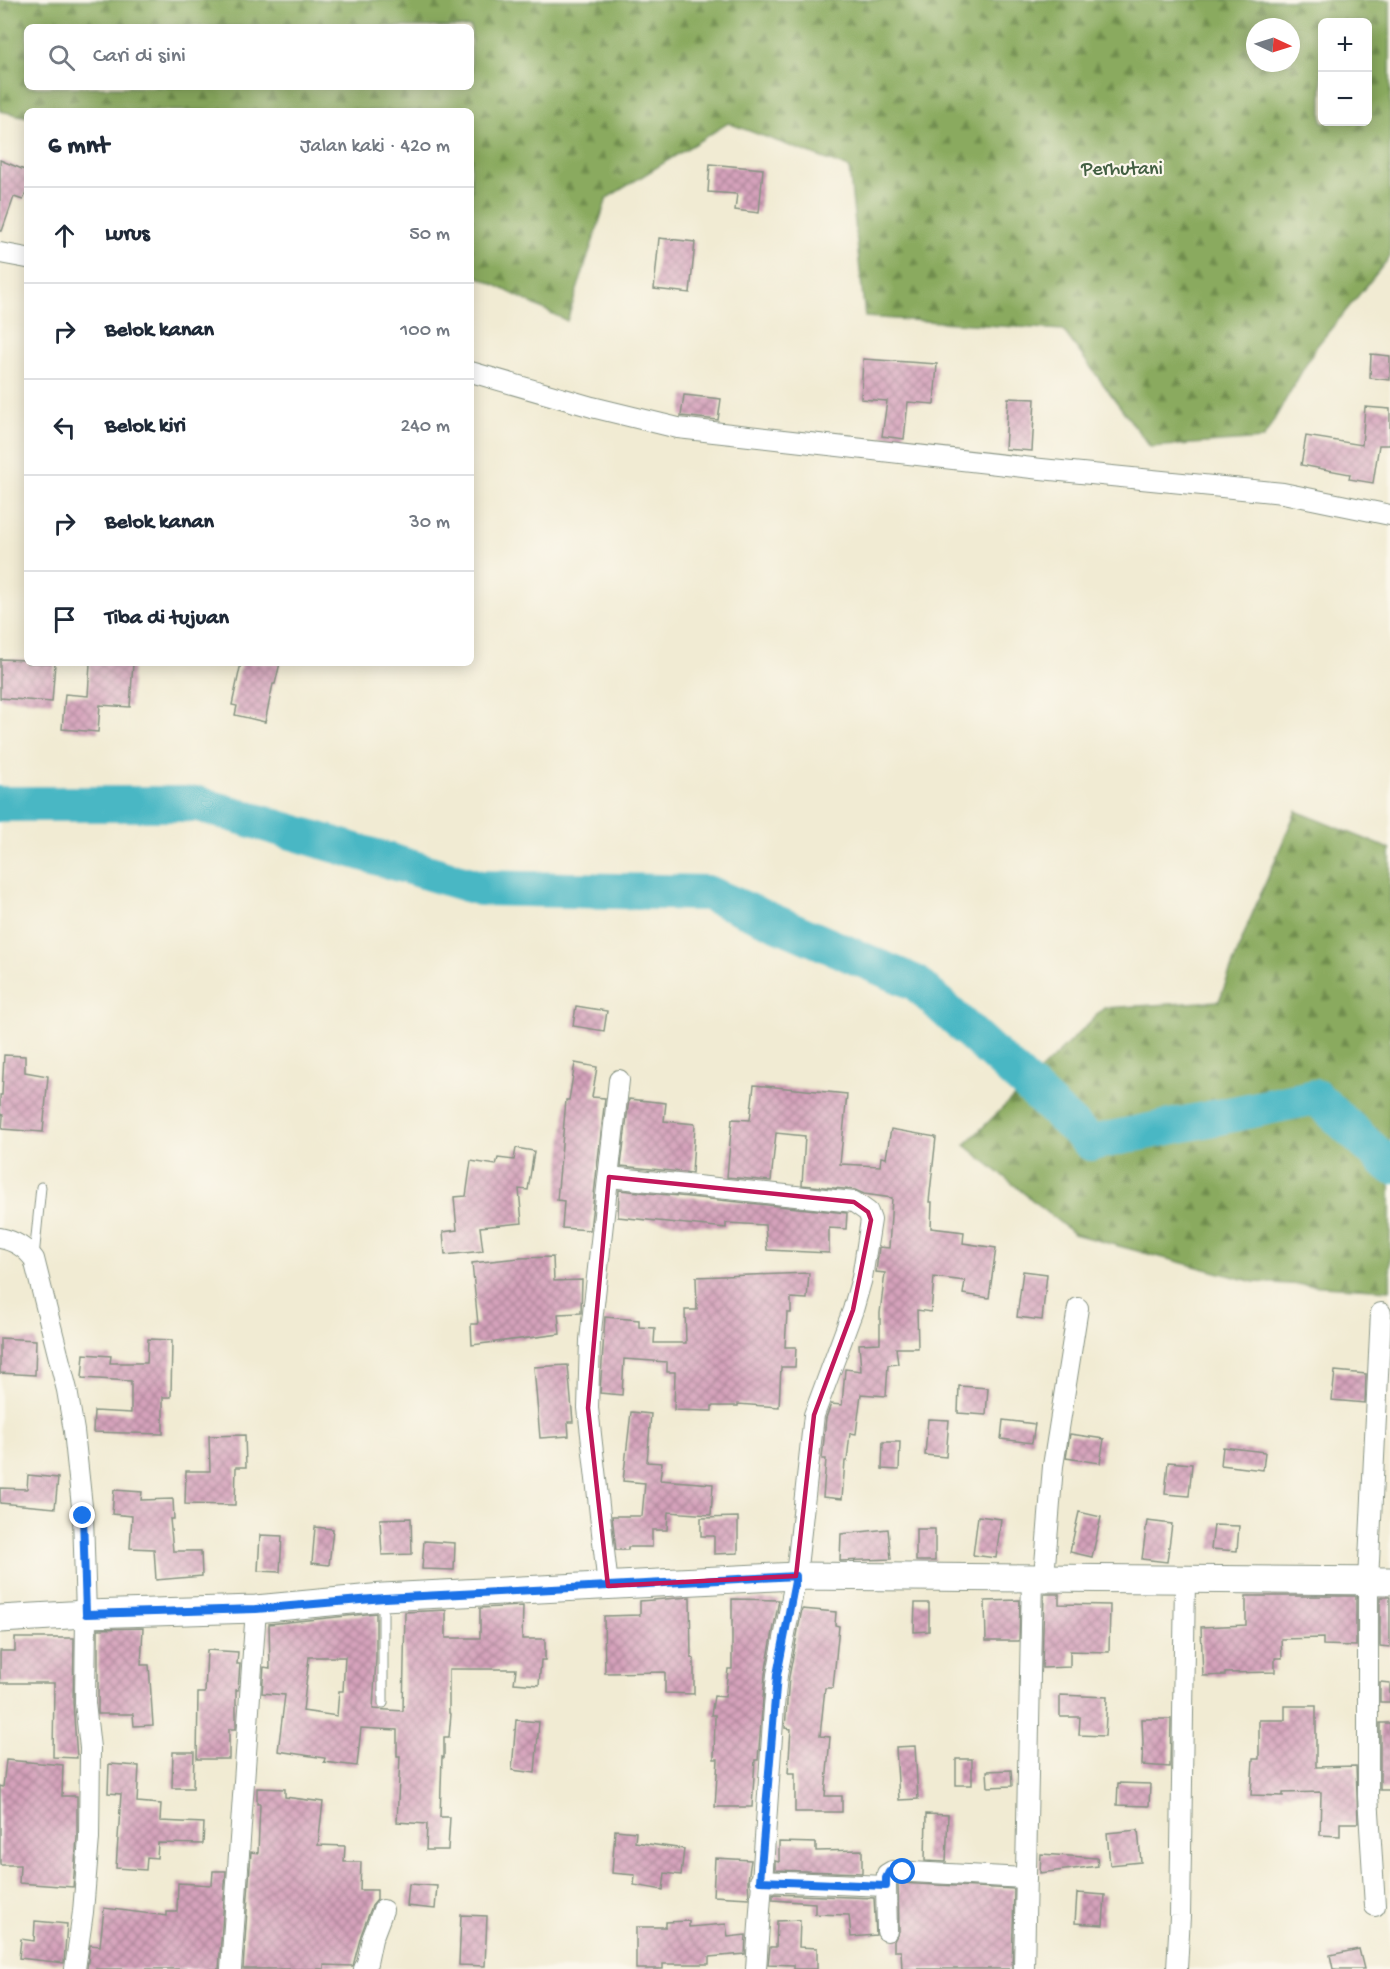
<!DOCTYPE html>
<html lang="id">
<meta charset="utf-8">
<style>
:root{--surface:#fff;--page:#f2f2f3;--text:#1f2937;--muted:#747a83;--line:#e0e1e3}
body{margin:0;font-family:"Gochi Hand",sans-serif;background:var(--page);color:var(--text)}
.controls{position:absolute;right:18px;top:18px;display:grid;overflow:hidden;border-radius:9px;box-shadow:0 3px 15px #0003}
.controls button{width:54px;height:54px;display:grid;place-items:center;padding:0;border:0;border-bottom:2px solid var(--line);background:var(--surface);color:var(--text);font:30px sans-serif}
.compass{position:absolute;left:1246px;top:18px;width:54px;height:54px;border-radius:50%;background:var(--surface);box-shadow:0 3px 15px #0003;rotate:94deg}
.stop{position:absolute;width:18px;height:18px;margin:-14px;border:4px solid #1a73e8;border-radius:50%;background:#fff}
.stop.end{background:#1a73e8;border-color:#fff;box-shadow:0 2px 6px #0008}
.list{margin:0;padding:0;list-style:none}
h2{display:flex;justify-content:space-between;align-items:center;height:78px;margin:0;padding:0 24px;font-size:26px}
h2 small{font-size:20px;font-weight:400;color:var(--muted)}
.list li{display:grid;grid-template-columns:39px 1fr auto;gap:18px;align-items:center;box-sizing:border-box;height:96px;padding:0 24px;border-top:2px solid var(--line)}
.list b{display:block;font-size:22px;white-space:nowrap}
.list em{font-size:20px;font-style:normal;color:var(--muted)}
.icon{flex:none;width:33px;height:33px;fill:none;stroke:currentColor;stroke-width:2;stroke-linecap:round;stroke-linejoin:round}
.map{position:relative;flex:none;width:1390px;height:1969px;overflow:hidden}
.search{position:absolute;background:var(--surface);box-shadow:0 3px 15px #0003;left:24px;top:24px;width:450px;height:66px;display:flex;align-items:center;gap:15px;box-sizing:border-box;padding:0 21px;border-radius:9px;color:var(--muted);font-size:22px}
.panel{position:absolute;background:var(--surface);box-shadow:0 3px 15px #0003;left:24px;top:108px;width:450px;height:558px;border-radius:9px}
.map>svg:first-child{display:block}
.forest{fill:url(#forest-firs);stroke:#547449;stroke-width:1.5;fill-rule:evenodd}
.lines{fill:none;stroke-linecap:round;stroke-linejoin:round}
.river{stroke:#4ab7c4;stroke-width:36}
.building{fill:url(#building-cross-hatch);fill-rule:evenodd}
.lane-casing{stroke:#889484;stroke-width:11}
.street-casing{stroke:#889484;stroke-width:22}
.secondary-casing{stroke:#889484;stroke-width:29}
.lane{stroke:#fff;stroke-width:9}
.street{stroke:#fff;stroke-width:20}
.secondary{stroke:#fff;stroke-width:27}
.route{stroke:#1a73e8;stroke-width:8}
.marked{fill:none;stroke:#c2185b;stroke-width:4.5;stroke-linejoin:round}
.labels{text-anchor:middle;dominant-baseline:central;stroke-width:4.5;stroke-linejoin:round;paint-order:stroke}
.park-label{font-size:20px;fill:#425f42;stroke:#fbf7ec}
</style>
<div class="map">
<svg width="1390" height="1969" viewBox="0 0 1390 1969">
<defs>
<pattern id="forest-firs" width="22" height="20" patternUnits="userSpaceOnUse" patternTransform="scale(1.5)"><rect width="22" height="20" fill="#8aaa5e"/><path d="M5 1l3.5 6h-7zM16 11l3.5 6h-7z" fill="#708c4e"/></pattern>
<pattern id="building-cross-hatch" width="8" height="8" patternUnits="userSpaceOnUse" patternTransform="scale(1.5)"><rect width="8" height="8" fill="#d5a2bb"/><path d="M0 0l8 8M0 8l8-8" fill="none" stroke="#ac8599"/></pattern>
</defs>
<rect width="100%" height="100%" fill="#fbf7ec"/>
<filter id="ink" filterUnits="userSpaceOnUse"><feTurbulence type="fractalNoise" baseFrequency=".0167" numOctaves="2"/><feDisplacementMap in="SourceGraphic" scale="12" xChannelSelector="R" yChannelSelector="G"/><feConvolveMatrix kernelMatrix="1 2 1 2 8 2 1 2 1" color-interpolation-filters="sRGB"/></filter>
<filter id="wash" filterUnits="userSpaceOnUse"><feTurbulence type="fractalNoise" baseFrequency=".008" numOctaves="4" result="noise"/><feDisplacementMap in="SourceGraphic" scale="24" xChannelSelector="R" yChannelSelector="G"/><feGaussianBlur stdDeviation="1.35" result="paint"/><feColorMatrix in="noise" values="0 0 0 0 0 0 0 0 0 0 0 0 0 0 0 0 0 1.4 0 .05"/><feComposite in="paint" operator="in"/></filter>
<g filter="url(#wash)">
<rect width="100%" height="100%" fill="#f1ebd3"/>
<g class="forest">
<path d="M0,0H1390V257L1316,347L1263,439L1150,447L1063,330L865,317L849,168L728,123L607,198L567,321L471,273V111H27V117L0,111ZM1322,22H1368V122H1322ZM27,27H471V87H27ZM1255,27H1291V63H1255Z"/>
<path d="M1296,811L1390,849V1290L1254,1282L1074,1234L965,1145L1104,1008L1219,1001L1248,924Z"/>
</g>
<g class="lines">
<path class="river" d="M0,804H198L480,888L707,893L916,983L1091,1143L1316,1097L1390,1166"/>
</g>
<g id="blocks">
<g class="building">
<path d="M0,160L27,171V191L23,200L14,197L2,231H0Z"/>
<path d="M710,164L763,169L759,213L735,210L737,194L708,192Z"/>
<path d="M659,238L695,242L690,293L654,289Z"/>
<path d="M1371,354L1390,356V380L1370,378Z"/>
<path d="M863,359L937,364L934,404L908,402L904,439L882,436L887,401L861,399Z"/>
<path d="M684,395L721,399L718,420L681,416Z"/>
<path d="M1008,398L1035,399L1032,451L1005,449Z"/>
<path d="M1365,407L1390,409V445H1379L1373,483L1349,479L1350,474L1301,465L1306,436L1362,445Z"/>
<path d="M0,659L27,660V663H55L52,702L0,698Z"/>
<path d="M90,663H133L130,707L100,705L98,732L62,729L65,694L88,696Z"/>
<path d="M241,663H280L275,684H273L265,722L235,715L237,706L232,705Z"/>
<path d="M576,1006L607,1011L604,1031L573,1026Z"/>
<path d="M4,1055L25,1056V1072L48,1076L43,1132L2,1129L3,1115L0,1114V1095H2Z"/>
<path d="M575,1063L597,1067L592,1097L605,1098L590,1230L562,1228L564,1201L557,1200L566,1100H569Z"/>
<path d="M754,1085L847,1094L840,1164L880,1166L881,1157L886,1158L891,1129L936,1137L929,1202H932L931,1228L964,1232L963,1243L996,1248L989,1298L963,1294L965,1281L934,1277L931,1312L917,1310L918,1348H896L898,1364L888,1365L886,1396L861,1394L856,1434L850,1433L847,1461H845L842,1499L823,1497L826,1459H822L826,1418L831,1404L842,1405L845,1369L861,1371L859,1344L880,1343V1313L885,1273L876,1272L879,1247L889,1248L892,1198L864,1194L855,1190L802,1185L805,1136L776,1133L771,1181L727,1177L732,1119L750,1120Z"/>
<path d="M629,1099L666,1103L664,1121L695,1124L692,1173L621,1166Z"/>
<path d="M516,1148L534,1151L528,1190L519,1189L522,1223L480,1227L483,1251L445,1255L443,1232L457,1230L454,1197L466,1196L471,1161L496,1165L498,1158L514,1160Z"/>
<path d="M619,1190L847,1213L846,1229L829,1228V1253L767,1250L765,1225L726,1223V1228L618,1217Z"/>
<path d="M553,1257L554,1281L582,1280L581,1313L558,1314L560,1334L472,1345L471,1324H478L472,1263L520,1258Z"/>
<path d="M1023,1271L1047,1274L1042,1320L1017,1317Z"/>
<path d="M809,1273L807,1299L791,1298V1313H787L785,1347H796L795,1367H781L779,1407L738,1404V1406H712V1411L674,1410L675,1372H667V1362L624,1359L622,1395L600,1393L605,1317L639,1320V1327L655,1328L654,1343H686L685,1310H697L696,1277Z"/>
<path d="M0,1338L36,1340L35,1375L0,1373Z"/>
<path d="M148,1339L172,1340L171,1397H163V1434L93,1432L94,1411L131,1413V1381L82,1378L84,1354L111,1356L110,1363H147Z"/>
<path d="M568,1365L573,1422H568L569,1436L540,1438L534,1367Z"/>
<path d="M1335,1371L1366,1374L1365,1403L1332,1400Z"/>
<path d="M959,1386L988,1388L986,1415L958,1413Z"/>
<path d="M631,1412L651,1414L647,1462L662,1463L660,1480L713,1484L711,1515L668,1512L667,1530H652V1547H628V1550H616L612,1516H642L645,1483L623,1481Z"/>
<path d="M928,1419L949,1420L946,1457L925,1455Z"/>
<path d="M1003,1420L1035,1424L1032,1443L1001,1439Z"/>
<path d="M1070,1434L1104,1439L1100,1463L1066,1458Z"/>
<path d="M245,1435L246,1467H236L235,1505L185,1504L186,1471H210L209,1436Z"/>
<path d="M883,1442H900L899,1470L882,1469Z"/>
<path d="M1223,1447L1265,1452L1263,1470L1221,1465Z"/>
<path d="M1168,1462L1192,1464L1189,1496L1165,1494Z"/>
<path d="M28,1475L58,1478L55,1508L0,1503V1488L27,1489Z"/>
<path d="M114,1490L142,1492L141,1500L173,1499L174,1519H170L173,1551H201L202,1576L156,1580L154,1549L130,1548L132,1516L112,1514Z"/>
<path d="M1079,1512L1101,1517L1092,1557L1070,1552Z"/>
<path d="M978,1516L1001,1519L996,1558L973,1555Z"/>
<path d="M738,1517V1553L714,1554V1536H701V1518Z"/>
<path d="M411,1518L412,1554L382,1555L380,1519Z"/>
<path d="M1147,1521L1172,1524L1167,1562L1142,1559Z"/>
<path d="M1214,1525L1239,1526L1237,1551L1211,1549Z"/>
<path d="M315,1527L333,1529L329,1565L312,1563Z"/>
<path d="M888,1529L891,1559L840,1561L841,1534Z"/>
<rect x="916" y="1529" width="19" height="32"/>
<path d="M260,1535L282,1536L280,1572L258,1571Z"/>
<path d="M424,1541L455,1543L454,1570L422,1569Z"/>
<path d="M1044,1594H1059V1604L1110,1605L1109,1652L1070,1651V1667L1042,1668Z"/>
<path d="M1246,1596H1356V1646L1323,1645V1638L1281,1639L1282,1658H1275V1672L1225,1673V1675L1203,1676L1201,1627L1246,1625Z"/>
<path d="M690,1597L691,1658L694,1659V1694L665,1693V1672L605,1673L604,1616L640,1615V1601Z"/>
<path d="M1380,1597H1390V1647L1380,1646Z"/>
<path d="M732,1599L779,1600L765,1674L758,1760H755L752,1807H715L718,1759H714L715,1715H711L714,1696L725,1697L728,1669H732Z"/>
<path d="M1020,1600L1019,1641H986L985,1601Z"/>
<path d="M915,1603H929V1631L914,1632Z"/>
<path d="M523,1606L522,1639H545V1660H541L539,1685L514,1683L516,1669H449V1713L451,1714L449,1737H444V1758L442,1757L440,1817H450L448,1850H426L427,1824L397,1822L400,1756H397V1730L361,1728L357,1766L324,1762L325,1758L278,1751L285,1695L262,1693L264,1667L270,1668L269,1624L376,1613V1659L373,1709L403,1711L405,1612L446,1610V1638H480V1608ZM309,1657H345L343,1691H339L337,1716L303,1711Z"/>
<path d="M802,1609L836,1612L835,1625L839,1626L833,1688H825L820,1736L830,1737L825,1796H842V1812H795V1773H788L791,1729L785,1728L789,1677Z"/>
<path d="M143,1628L141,1665H149L153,1725L134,1726L133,1714H98V1629Z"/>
<path d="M15,1638H74L73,1703L77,1758L53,1757L54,1683H0V1651H15Z"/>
<path d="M207,1650L238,1652L237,1664H240L238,1690H236V1729H229V1759H197L198,1693H205Z"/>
<path d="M1380,1682L1390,1683V1702H1380Z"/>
<path d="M1060,1695L1107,1697L1105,1736L1079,1735L1080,1717H1060Z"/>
<path d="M1285,1706H1316V1767L1356,1766L1358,1823H1340V1836L1320,1835L1321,1792L1283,1793V1796L1251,1795L1253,1759H1259V1720H1285Z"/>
<path d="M1142,1719H1171L1170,1767L1142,1765L1143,1743Z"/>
<path d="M516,1720L539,1722L535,1773L512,1770Z"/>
<rect x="1380" y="1723" width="10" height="67"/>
<path d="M915,1746L918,1799L899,1800L896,1747Z"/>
<path d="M173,1752H194L193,1788H172Z"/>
<rect x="956" y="1759" width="16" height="26"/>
<path d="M6,1760L63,1765L62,1796H77V1837L73,1887L19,1883L20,1865H0V1786L3,1787Z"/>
<path d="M109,1764L139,1766L137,1802L161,1804L160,1821L204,1823L203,1844L158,1843L157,1858L147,1857L146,1870L116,1868L121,1794L108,1793Z"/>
<path d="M1011,1770L1012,1786L988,1787L987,1771Z"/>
<path d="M1118,1783L1150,1784L1149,1806L1117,1805Z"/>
<path d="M257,1788L285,1789V1797L323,1802L318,1845L345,1846L344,1862H361L360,1890H377V1900L372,1906L361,1935L353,1966L324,1965V1969H243L251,1852L258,1853L260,1804H257Z"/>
<path d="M926,1814L948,1815L946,1862L925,1861Z"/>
<path d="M615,1830L636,1832L635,1842L684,1849L681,1875L665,1873L663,1890L634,1885L635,1875L612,1873Z"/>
<path d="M1138,1830L1141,1862L1110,1865L1107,1833Z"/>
<path d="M779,1842L816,1843V1851L862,1850V1873L775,1870V1861L779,1862Z"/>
<path d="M1041,1854L1097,1858L1098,1866L1040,1873Z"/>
<path d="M715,1858L751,1860L748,1880L749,1898L713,1896Z"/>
<path d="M213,1871H226L219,1969H87L90,1945L100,1946L104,1908L167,1916V1912H177L178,1883L212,1885Z"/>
<path d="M898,1883L1014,1889L1012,1969H902L901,1951H894V1941L899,1931Z"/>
<path d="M409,1884L437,1886L435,1909L407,1906Z"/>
<path d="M1077,1893L1105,1895L1103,1925L1075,1923Z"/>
<path d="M773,1894L874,1898L876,1935L851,1937L849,1915L815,1914V1903L773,1900Z"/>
<path d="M461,1915L487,1916L485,1966L459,1965Z"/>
<path d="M800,1920L799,1947L817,1948V1969H794V1965L768,1964L770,1947H776L777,1921Z"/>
<path d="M35,1921L67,1924L64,1963L19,1958L21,1939L34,1941Z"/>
<path d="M689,1921V1927L726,1924L728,1937L746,1935L745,1954L709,1957V1964H663V1969H636V1927H666V1922Z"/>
<path d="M1359,1949L1364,1969H1333L1330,1955Z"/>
</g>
</g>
</g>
<g filter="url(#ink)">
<use href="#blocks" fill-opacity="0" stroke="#889484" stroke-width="1.5"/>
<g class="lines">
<g class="lane-casing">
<g id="lane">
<path d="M34,1257L41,1187"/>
<path d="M383,1703V1600"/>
</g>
</g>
<g class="street-casing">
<g id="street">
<path d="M0,253L27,258"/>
<path d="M471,372L592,407L678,428L1041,469L1283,493L1390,515"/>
<path d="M609,1177L854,1202L868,1212L871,1220L862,1278L853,1310L814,1415L796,1576L777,1675L774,1707L756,1969"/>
<path d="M0,1238C15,1241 25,1247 34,1259L67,1390L74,1431L83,1516L86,1614L85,1703L90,1748L89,1838L83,1912L75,1969"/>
<path d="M1044,1577L1053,1466L1078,1308"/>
<path d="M608,1586L588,1408L590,1340L619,1080"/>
<path d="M760,1881L886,1886L887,1874L892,1871L1026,1878"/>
<path d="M886,1886L887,1931"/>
<path d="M1375,1906L1368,1796V1581L1381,1313"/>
<path d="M231,1969L256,1609"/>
<path d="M364,1969L367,1963L372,1939L383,1910"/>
<path d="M1024,1969L1032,1577"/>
<path d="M1177,1969L1180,1916L1185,1579"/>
</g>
</g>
<g class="secondary-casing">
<path id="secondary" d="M0,1619L86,1614L256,1609L383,1597L796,1576L1390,1581"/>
</g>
<use href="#lane" class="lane"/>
<use href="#street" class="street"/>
<use href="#secondary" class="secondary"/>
</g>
</g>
<g class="lines" filter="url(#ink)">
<path class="route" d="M83,1516L86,1614L256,1609L384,1598L796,1576L777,1675L760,1881L886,1886V1878L889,1872H903"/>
</g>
<path class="marked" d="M609,1177L854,1202L868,1212L871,1220L853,1310L814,1415L796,1576L608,1586L588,1408Z"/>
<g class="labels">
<g class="park-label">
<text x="1122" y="170">Perhutani</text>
</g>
</g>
</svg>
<div class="controls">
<button>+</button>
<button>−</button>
</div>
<svg class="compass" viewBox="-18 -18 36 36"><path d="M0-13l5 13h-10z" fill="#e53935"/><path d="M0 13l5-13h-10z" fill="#747a83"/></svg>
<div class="stop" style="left:903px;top:1872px"></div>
<div class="stop end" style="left:83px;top:1516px"></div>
<div class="search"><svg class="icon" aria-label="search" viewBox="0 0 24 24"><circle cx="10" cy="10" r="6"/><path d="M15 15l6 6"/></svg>Cari di sini</div>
<section class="panel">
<h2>6 mnt<small>Jalan kaki · 420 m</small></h2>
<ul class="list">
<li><svg class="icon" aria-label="ahead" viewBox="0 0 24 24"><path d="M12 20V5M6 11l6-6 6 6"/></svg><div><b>Lurus</b></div><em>50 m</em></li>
<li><svg class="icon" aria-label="right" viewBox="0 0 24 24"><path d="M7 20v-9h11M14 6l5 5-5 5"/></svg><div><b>Belok kanan</b></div><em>100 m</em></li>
<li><svg class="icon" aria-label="left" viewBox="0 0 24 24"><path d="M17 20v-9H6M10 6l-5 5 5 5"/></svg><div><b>Belok kiri</b></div><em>240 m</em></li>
<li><svg class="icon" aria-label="right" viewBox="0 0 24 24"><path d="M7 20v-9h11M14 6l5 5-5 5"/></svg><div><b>Belok kanan</b></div><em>30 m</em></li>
<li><svg class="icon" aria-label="arrive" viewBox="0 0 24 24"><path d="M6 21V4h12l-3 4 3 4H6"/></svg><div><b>Tiba di tujuan</b></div></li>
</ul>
</section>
</div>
